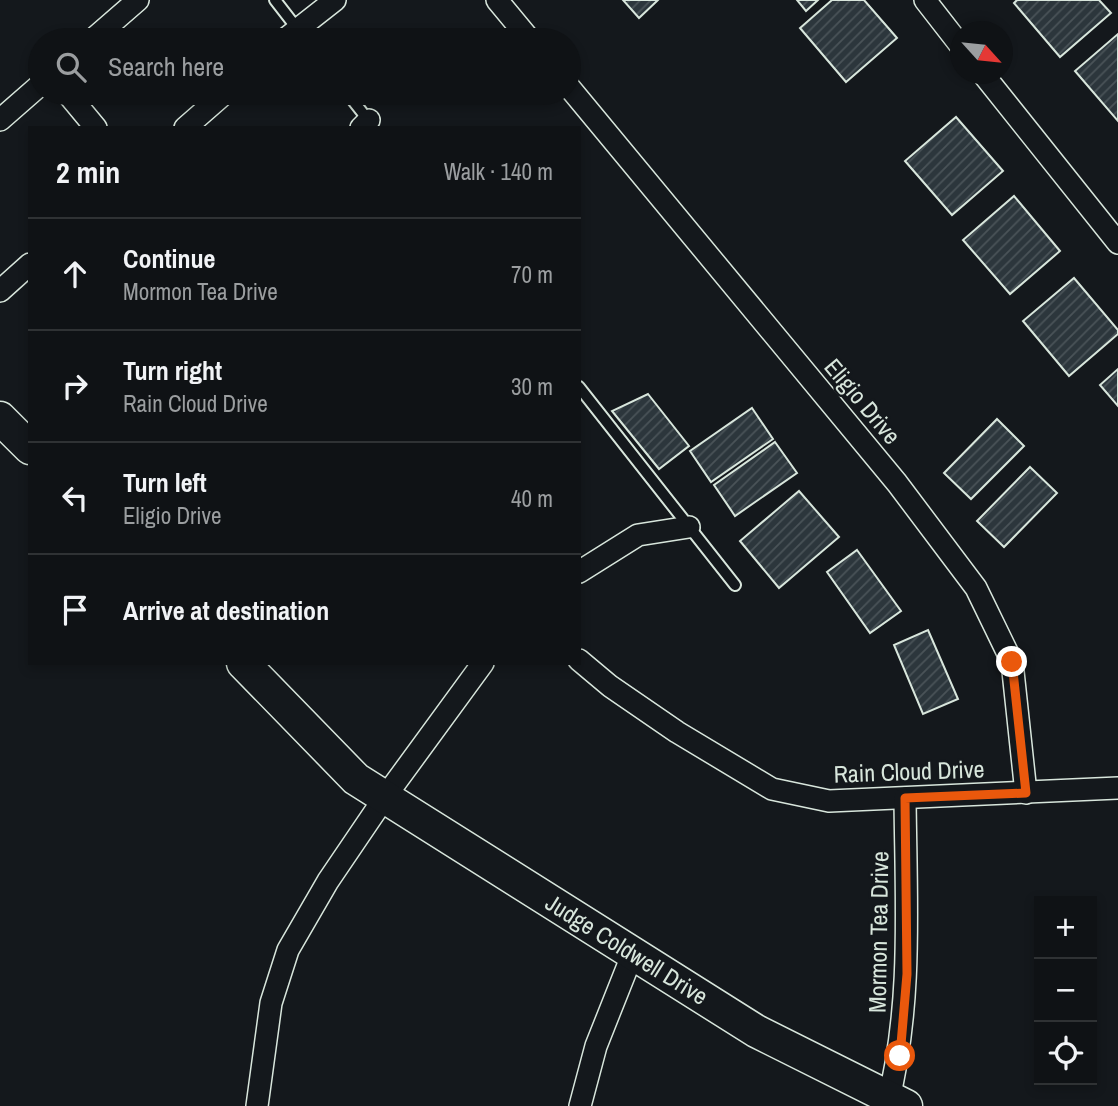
<!DOCTYPE html>
<meta charset="utf-8">
<style>
:root{--surface:#0f1215;--page:#181b1e;--text:#f1f3f6;--muted:#9b9ea0;--line:#2f3234}
body{margin:0;font-family:"Archivo Narrow",sans-serif;background:var(--page);color:var(--text)}
.controls{position:absolute;right:21px;bottom:21px;display:grid;overflow:hidden;border-radius:0px;box-shadow:0 4px 10px #0003}
.controls button{width:63px;height:63px;display:grid;place-items:center;padding:0;border:0;border-bottom:2px solid var(--line);background:var(--surface);color:var(--text);font:35px sans-serif}
.compass{position:absolute;left:950px;top:21px;width:63px;height:63px;border-radius:50%;background:var(--surface);box-shadow:0 4px 10px #0003;rotate:117deg}
.stop{position:absolute;width:21px;height:21px;margin:-16px;border:5px solid #ea580c;border-radius:50%;background:#fff}
.stop.end{background:#ea580c;border-color:#fff;box-shadow:0 2px 7px #0008}
.list{margin:0;padding:0;list-style:none}
h2{display:flex;justify-content:space-between;align-items:center;height:91px;margin:0;padding:0 28px;font-size:30px}
h2 small{font-size:23px;font-weight:400;color:var(--muted)}
.list li{display:grid;grid-template-columns:46px 1fr auto;gap:21px;align-items:center;box-sizing:border-box;height:112px;padding:0 28px;border-top:2px solid var(--line)}
.list b{display:block;font-size:26px;white-space:nowrap}
.list p{margin:0;font-size:23px;white-space:nowrap;color:var(--muted)}
.list em{font-size:23px;font-style:normal;color:var(--muted)}
.icon{flex:none;width:38px;height:38px;fill:none;stroke:currentColor;stroke-width:2;stroke-linecap:round;stroke-linejoin:round}
.map{position:relative;flex:none;width:1118px;height:1106px;overflow:hidden}
.search{position:absolute;background:var(--surface);box-shadow:0 4px 10px #0003;left:28px;top:28px;width:553px;height:77px;display:flex;align-items:center;gap:18px;box-sizing:border-box;padding:0 24px;border-radius:38px;color:var(--muted);font-size:26px}
.panel{position:absolute;background:var(--surface);box-shadow:0 4px 10px #0003;left:28px;top:126px;width:553px;height:539px;border-radius:0px}
.map>svg:first-child{display:block}
.building{fill:url(#building-hatch);stroke:#d8e6dc;stroke-width:2}
.lines{fill:none;stroke-linecap:round;stroke-linejoin:round}
.lane-casing{stroke:#d8e6dc;stroke-width:14}
.street-casing{stroke:#d8e6dc;stroke-width:24}
.secondary-casing{stroke:#d8e6dc;stroke-width:35}
.lane{stroke:#14181c;stroke-width:10}
.street{stroke:#14181c;stroke-width:21}
.secondary{stroke:#14181c;stroke-width:32}
.route{stroke:#ea580c;stroke-width:9}
.labels{text-anchor:middle;dominant-baseline:central;stroke-width:5;stroke-linejoin:round;paint-order:stroke}
.street-label{font-size:24px;fill:#d8e6dc;stroke:#14181c}
</style>
<div class="map">
<svg width="1118" height="1106" viewBox="0 0 1118 1106">
<defs>
<pattern id="building-hatch" width="6" height="6" patternUnits="userSpaceOnUse" patternTransform="scale(1.75)"><rect width="6" height="6" fill="#2c363c"/><path d="M-1 1l2-2M0 6l6-6M5 7l2-2" fill="none" stroke="#4a5358"/></pattern>
</defs>
<rect width="100%" height="100%" fill="#14181c"/>
<g class="building">
<path d="M623,0H658L639,18Z"/>
<path d="M797,0H818L806,11Z"/>
<path d="M832,0H864L897,38L846,82L800,28Z"/>
<path d="M1017,0H1099L1111,13L1060,57L1014,3Z"/>
<path d="M1118,34V121L1075,71Z"/>
<path d="M956,117L1003,171L952,215L905,161Z"/>
<path d="M1014,196L1060,251L1010,294L963,240Z"/>
<path d="M1074,278L1118,330V334L1069,376L1023,321Z"/>
<path d="M1118,369V406L1100,385Z"/>
<path d="M648,394L689,446L659,469L612,411Z"/>
<path d="M752,408L773,439L711,482L690,451Z"/>
<path d="M997,419L1024,446L971,499L944,473Z"/>
<path d="M775,442L797,473L735,516L714,485Z"/>
<path d="M1030,467L1057,493L1004,547L977,521Z"/>
<path d="M799,491L839,537L779,588L740,541Z"/>
<path d="M857,550L901,611L870,633L827,572Z"/>
<path d="M928,630L958,699L923,714L894,645Z"/>
</g>
<g class="lines">
<g class="lane-casing">
<g id="lane">
<path d="M275,0L306,40"/>
<path d="M347,93L369,121"/>
<path d="M579,387L735,585"/>
</g>
</g>
<g class="street-casing">
<g id="street">
<path d="M497,0L530,40"/>
<path d="M925,0L960,45"/>
<path d="M92,40L138,0"/>
<path d="M284,40L335,0"/>
<path d="M983,74L1118,243"/>
<path d="M569,87L897,483L976,588L1012,662L1026,793"/>
<path d="M67,93L96,128"/>
<path d="M0,120L40,85"/>
<path d="M185,128L225,93"/>
<path d="M361,128L369,120"/>
<path d="M0,291L30,264"/>
<path d="M579,572L638,535L689,527"/>
<path d="M579,660L610,686L677,732L772,789L829,801L1118,788"/>
<path d="M257,1106L271,1003L288,950L328,881L385,797L483,663"/>
<path d="M580,1106L596,1046L633,953"/>
<path d="M887,1106C913,1005 906,902 905,798"/>
</g>
</g>
<g class="secondary-casing">
<g id="secondary">
<path d="M0,418L30,448"/>
<path d="M243,663L356,779L756,1031L906,1106"/>
</g>
</g>
<use href="#lane" class="lane"/>
<use href="#street" class="street"/>
<use href="#secondary" class="secondary"/>
</g>
<g class="lines">
<path class="route" d="M900,1056L907,974L905,798L1026,793L1012,662"/>
</g>
<g class="labels">
<g class="street-label">
<text transform="translate(863 401) rotate(50)">Eligio Drive</text>
<text transform="translate(909 771) rotate(-2)">Rain Cloud Drive</text>
<text transform="translate(878 932) rotate(-89)">Mormon Tea Drive</text>
<text transform="translate(627 949) rotate(32)">Judge Coldwell Drive</text>
</g>
</g>
</svg>
<div class="controls">
<button>+</button>
<button>−</button>
<button><svg class="icon" aria-label="locate" viewBox="0 0 24 24"><circle cx="12" cy="12" r="6"/><path d="M12 2v4M12 18v4M2 12h4M18 12h4"/></svg></button>
</div>
<svg class="compass" viewBox="-18 -18 36 36"><path d="M0-13l5 13h-10z" fill="#e53935"/><path d="M0 13l5-13h-10z" fill="#9b9ea0"/></svg>
<div class="stop" style="left:900px;top:1056px"></div>
<div class="stop end" style="left:1012px;top:662px"></div>
<div class="search"><svg class="icon" aria-label="search" viewBox="0 0 24 24"><circle cx="10" cy="10" r="6"/><path d="M15 15l6 6"/></svg>Search here</div>
<section class="panel">
<h2>2 min<small>Walk · 140 m</small></h2>
<ul class="list">
<li><svg class="icon" aria-label="ahead" viewBox="0 0 24 24"><path d="M12 20V5M6 11l6-6 6 6"/></svg><div><b>Continue</b><p>Mormon Tea Drive</p></div><em>70 m</em></li>
<li><svg class="icon" aria-label="right" viewBox="0 0 24 24"><path d="M7 20v-9h11M14 6l5 5-5 5"/></svg><div><b>Turn right</b><p>Rain Cloud Drive</p></div><em>30 m</em></li>
<li><svg class="icon" aria-label="left" viewBox="0 0 24 24"><path d="M17 20v-9H6M10 6l-5 5 5 5"/></svg><div><b>Turn left</b><p>Eligio Drive</p></div><em>40 m</em></li>
<li><svg class="icon" aria-label="arrive" viewBox="0 0 24 24"><path d="M6 21V4h12l-3 4 3 4H6"/></svg><div><b>Arrive at destination</b></div></li>
</ul>
</section>
</div>
